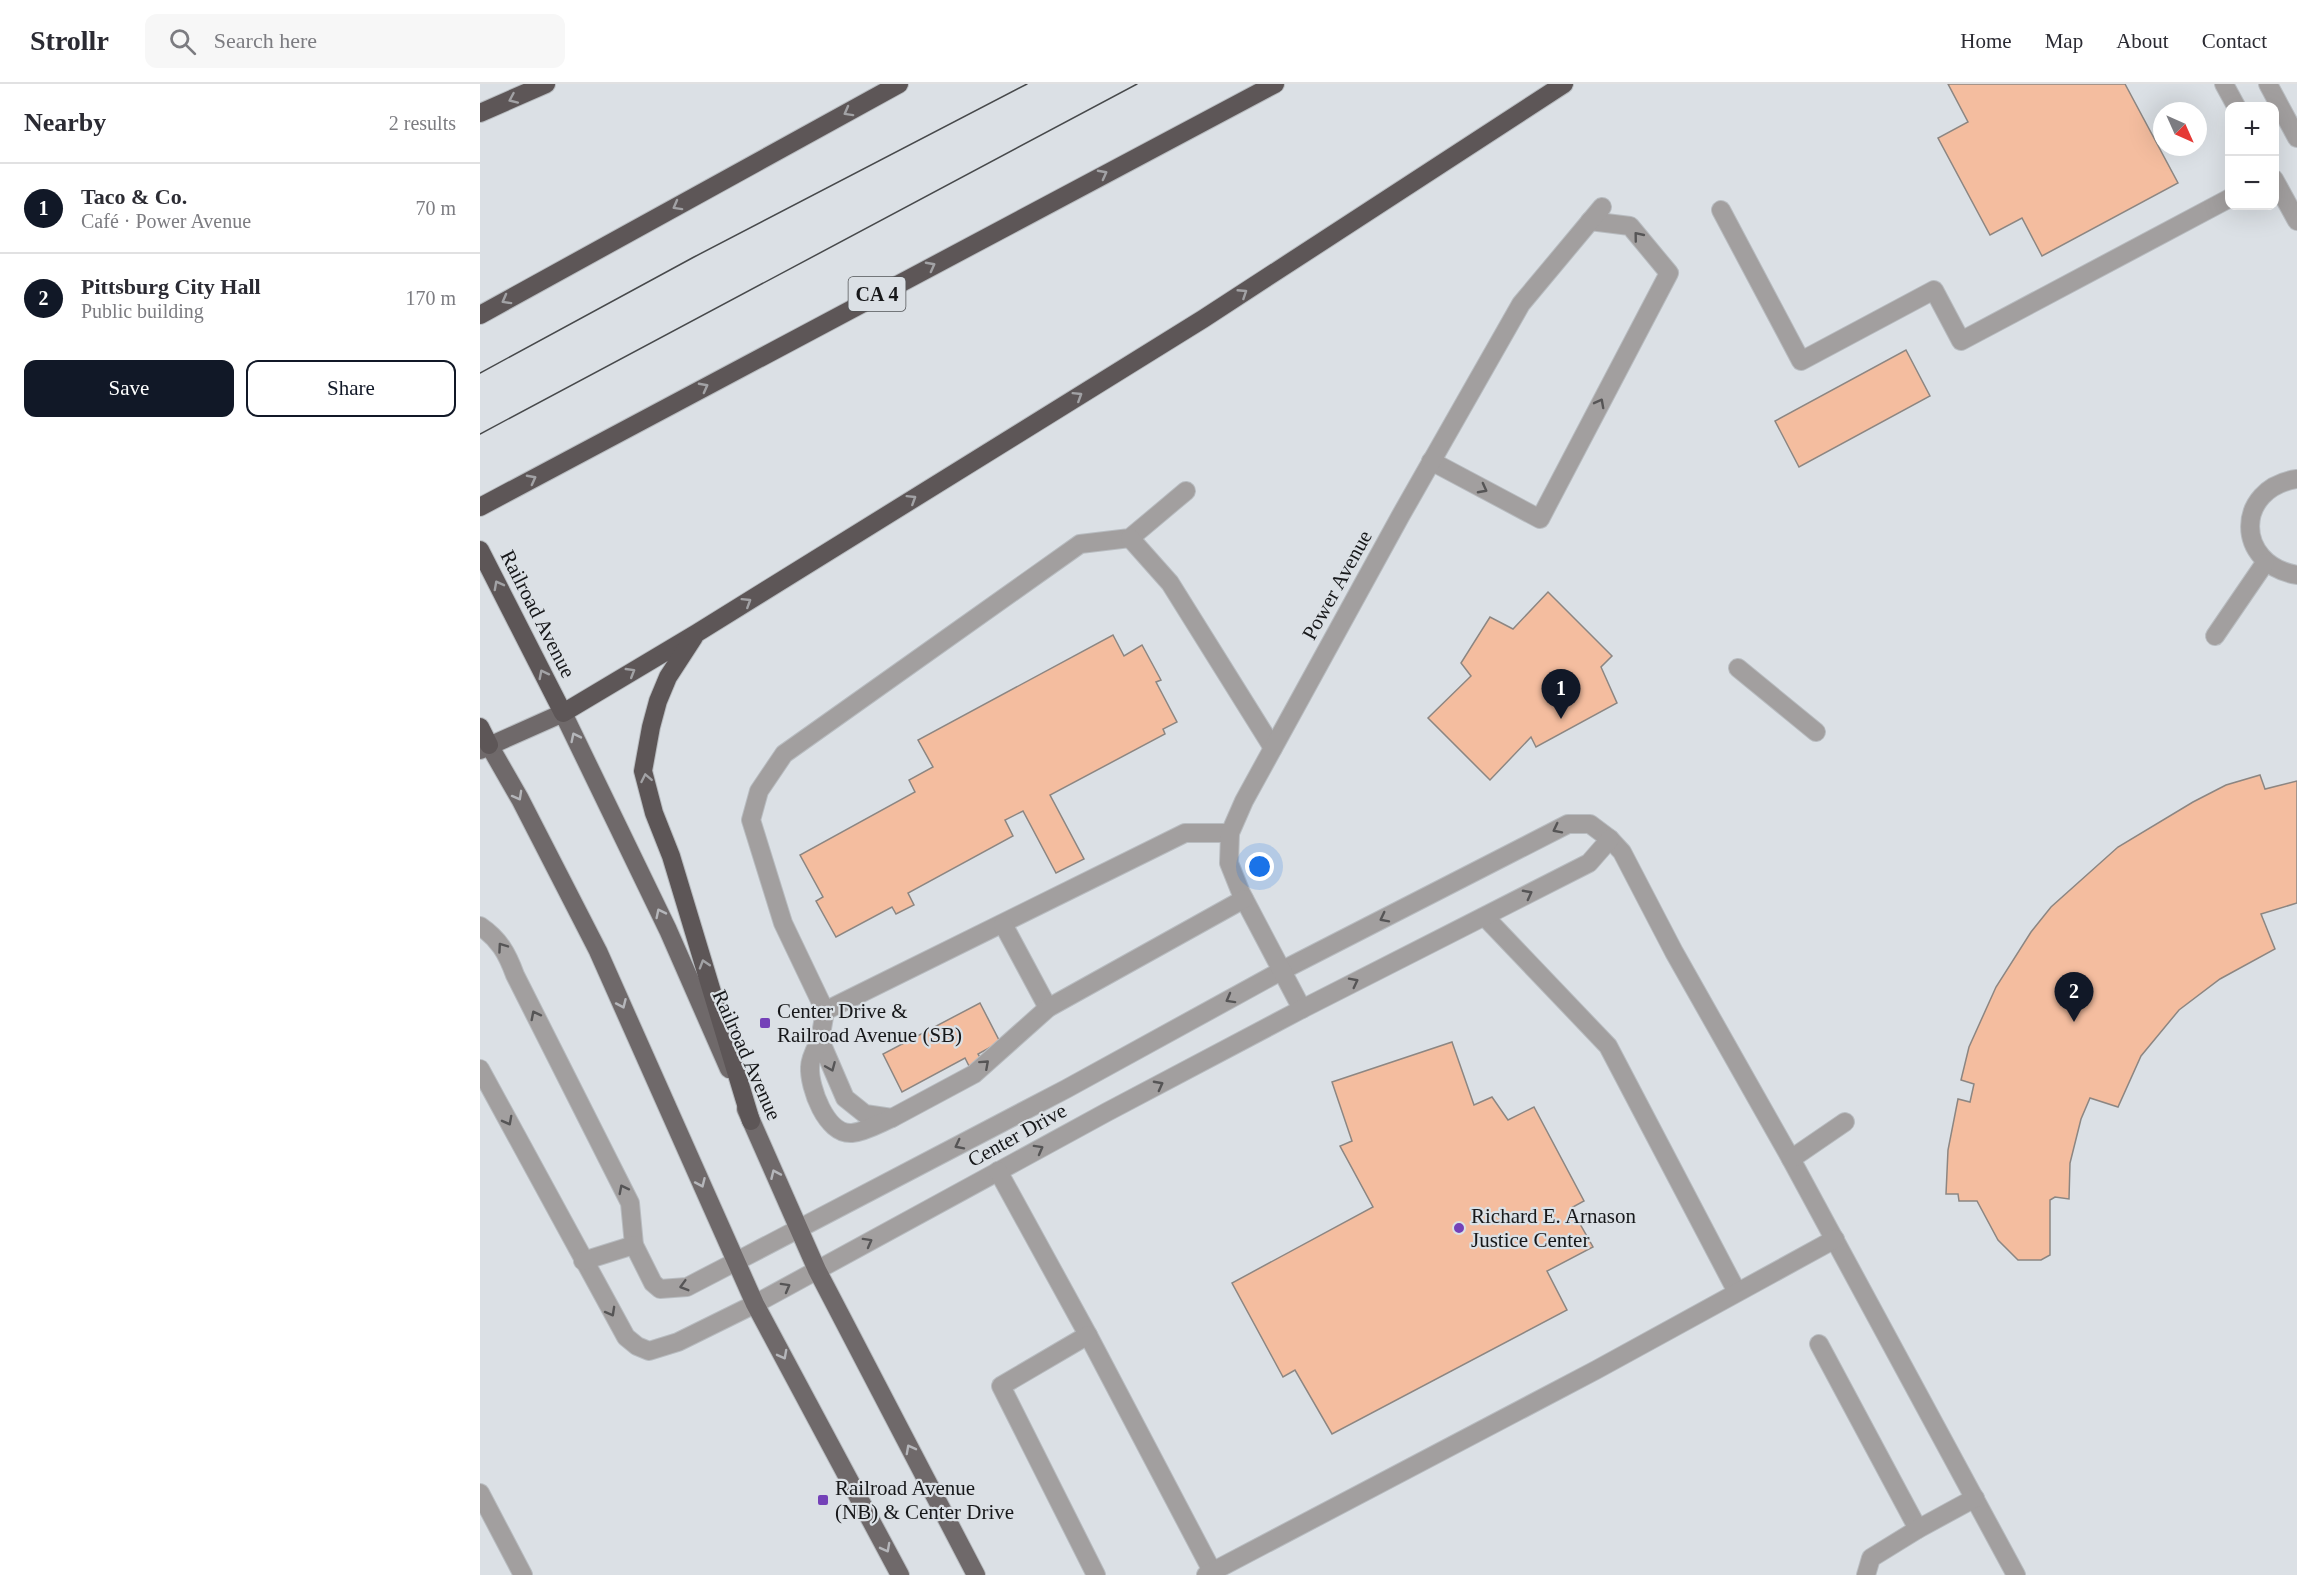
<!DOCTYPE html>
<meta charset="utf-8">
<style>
:root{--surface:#fff;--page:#f7f7f7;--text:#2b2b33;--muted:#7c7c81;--line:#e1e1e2;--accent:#111827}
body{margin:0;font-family:"Times New Roman",serif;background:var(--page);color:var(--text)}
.controls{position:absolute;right:18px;top:18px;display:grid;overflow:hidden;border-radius:12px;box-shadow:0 6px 24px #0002}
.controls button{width:54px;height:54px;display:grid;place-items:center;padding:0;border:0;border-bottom:2px solid var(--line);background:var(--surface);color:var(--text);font:30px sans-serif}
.compass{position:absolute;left:1673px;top:18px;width:54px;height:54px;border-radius:50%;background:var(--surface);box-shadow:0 6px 24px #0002;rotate:135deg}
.you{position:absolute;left:780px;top:783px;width:21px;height:21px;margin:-15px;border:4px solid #fff;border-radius:50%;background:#1a73e8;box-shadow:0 0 0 9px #1a73e833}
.badge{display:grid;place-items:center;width:39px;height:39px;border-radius:50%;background:var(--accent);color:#fff;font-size:20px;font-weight:700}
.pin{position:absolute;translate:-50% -50px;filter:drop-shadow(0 2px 3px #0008)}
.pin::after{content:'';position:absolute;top:32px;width:21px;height:18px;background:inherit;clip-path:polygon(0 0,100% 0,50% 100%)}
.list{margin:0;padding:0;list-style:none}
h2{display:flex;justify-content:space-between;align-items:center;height:78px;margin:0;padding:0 24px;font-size:26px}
h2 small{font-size:20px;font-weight:400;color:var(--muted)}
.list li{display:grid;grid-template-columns:39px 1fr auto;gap:18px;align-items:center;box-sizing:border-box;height:90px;padding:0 24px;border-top:2px solid var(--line)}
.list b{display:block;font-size:22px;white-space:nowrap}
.list p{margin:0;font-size:20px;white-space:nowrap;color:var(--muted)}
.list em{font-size:20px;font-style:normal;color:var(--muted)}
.actions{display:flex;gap:12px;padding:18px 24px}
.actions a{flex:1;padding:14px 0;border:2px solid var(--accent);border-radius:12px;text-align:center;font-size:21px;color:var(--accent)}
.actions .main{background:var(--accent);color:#fff}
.icon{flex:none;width:33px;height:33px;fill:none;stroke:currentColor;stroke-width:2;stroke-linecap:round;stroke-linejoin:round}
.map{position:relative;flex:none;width:1817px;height:1491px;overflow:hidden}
header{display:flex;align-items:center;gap:36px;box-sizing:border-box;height:84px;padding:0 30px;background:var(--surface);border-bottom:2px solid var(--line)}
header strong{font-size:28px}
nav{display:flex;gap:33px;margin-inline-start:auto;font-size:21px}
.search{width:420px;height:54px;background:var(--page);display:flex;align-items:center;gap:15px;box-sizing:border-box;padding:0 21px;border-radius:12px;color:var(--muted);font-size:22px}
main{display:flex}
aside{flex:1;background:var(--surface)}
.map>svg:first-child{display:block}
.building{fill:#f4bd9f;stroke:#8c8682;stroke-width:1.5}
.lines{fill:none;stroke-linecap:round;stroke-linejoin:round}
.minor-casing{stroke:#b8bcc0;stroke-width:20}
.major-casing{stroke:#b8bcc0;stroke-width:20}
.highway-casing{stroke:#b8bcc0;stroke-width:20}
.minor{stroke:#a29f9f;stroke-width:18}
.major{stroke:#6f696a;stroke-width:18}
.highway{stroke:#5d5657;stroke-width:18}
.tram{stroke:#47494b;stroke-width:1.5}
.oneway{stroke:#a2a2a5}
.oneway2{stroke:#565556}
.oneway3{stroke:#b5b6ba}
.poi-dot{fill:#7441b8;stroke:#dbe0e5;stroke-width:2}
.labels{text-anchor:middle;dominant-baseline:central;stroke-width:4.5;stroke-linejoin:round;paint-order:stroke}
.shield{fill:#dbe0e5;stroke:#525457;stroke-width:1.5}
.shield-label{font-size:20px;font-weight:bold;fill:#17181a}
.street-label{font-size:21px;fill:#17181a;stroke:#dbe0e5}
.poi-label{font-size:21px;fill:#17181a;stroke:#dbe0e5;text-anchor:start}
</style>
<header>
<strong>Strollr</strong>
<div class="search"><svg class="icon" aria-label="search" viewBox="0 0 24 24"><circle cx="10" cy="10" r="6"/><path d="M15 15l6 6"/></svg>Search here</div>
<nav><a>Home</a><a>Map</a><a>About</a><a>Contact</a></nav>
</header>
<main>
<aside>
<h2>Nearby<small>2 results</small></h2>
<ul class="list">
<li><span class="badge">1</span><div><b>Taco &amp; Co.</b><p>Café · Power Avenue</p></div><em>70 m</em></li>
<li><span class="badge">2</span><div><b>Pittsburg City Hall</b><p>Public building</p></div><em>170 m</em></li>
</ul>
<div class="actions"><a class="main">Save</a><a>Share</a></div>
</aside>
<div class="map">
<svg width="1817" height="1491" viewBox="0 0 1817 1491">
<rect width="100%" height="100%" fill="#dbe0e5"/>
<g class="building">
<path d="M1468,0H1645L1698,99L1562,172L1542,134L1510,151L1458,54L1488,38Z"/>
<path d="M1426,266L1450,312L1319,383L1295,337Z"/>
<path d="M1068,508L1132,572L1121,583L1137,619L1056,663L1051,653L1010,696L948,634L991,592L981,579L1010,533L1033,545Z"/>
<path d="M633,551L644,572L662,561L681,596L676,598L697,638L683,645L685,650L570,711L604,775L576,789L543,727L525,736L533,752L428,809L434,821L416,830L412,823L356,853L336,817L343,813L320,771L435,708L429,696L453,683L438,656Z"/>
<path d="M1780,691L1785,705L1817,697V819L1781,830L1795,865L1740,895L1699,926L1661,972L1638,1023L1610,1014L1601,1035L1590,1079L1589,1115L1575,1113L1570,1116V1171L1561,1176H1538L1518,1156L1497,1117H1479L1478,1110H1466L1468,1066L1478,1015L1490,1018L1494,1000L1481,996L1489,963L1516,903L1551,848L1571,823L1638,763L1713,718L1746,701Z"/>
<path d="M500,919L520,958L498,970L501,975L489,982L485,974L422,1008L403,970Z"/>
<path d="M972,958L994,1021L1012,1013L1028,1036L1054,1023L1104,1117L1091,1124L1113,1163L1067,1187L1087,1226L852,1350L815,1286L803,1293L752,1199L893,1123L860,1062L872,1057L852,998Z"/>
</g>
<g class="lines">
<g class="minor-casing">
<g id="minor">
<path d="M1744,0L1756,22"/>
<path d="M1788,0L1817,54"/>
<path d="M1794,95L1817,137"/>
<path d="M1241,126L1321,277L1454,206L1481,257L1750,114"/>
<path d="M951,377L1060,435L1189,189L1150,142L1110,137"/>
<path d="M1817,395C1755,404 1754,480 1817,491"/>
<path d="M706,407L650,454L600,460L304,670L279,707L271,736L303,839L345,927L705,749H750"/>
<path d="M650,454L690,499L793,664"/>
<path d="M1735,552L1785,479"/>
<path d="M1258,584L1336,648"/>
<path d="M1005,833L1128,962L1257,1208"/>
<path d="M523,840L568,924"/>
<path d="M0,842C19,855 27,869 35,891L150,1119L154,1161L173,1199L180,1205L207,1203L257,1177L586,1005L801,887L1088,740H1110L1130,755L1142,768L1194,868L1311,1075L1536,1491"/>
<path d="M822,925L761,809L749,779L750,749L764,717L921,431L1041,220L1122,123"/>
<path d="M345,927L340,956L365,1014L385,1030L412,1034L494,990L568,924L764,815"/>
<path d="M340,956C336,964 330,974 330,983C329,1003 346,1051 372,1049C385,1048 400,1039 412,1034"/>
<path d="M0,985L146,1253L157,1262L169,1267L198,1258L275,1220L627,1028L822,925L1109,779L1130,755"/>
<path d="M1311,1075L1365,1038"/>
<path d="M518,1087L608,1251L732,1487"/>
<path d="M103,1177L154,1161"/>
<path d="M608,1251L521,1302L616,1491"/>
<path d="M1339,1260L1438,1445"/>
<path d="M0,1409L43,1491"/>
<path d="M726,1491L1116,1286L1355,1155"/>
<path d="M1386,1491L1391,1474L1438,1445L1495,1414"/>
</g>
</g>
<g class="major-casing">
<g id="major">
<path d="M9,661L40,715L118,867L275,1220L420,1491"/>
<path d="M0,666L83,629L188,846L249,985"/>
<path d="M266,1025L337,1186L496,1491"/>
</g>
</g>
<g class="highway-casing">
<g id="highway">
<path d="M0,29L66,0"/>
<path d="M0,231L419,0"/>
<path d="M0,423L795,0"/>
<path d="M0,466L83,629L217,549L723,235L1084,0"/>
<path d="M214,553L188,593L178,617L171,643L163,687L174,729L191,772L271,1037"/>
<path d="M0,643L9,661"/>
</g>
</g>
<use href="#minor" class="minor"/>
<use href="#major" class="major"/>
<use href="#highway" class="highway"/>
<g class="tram">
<path d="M0,289L214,173L547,0"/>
<path d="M0,350L657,0"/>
</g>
</g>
<defs><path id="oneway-chevron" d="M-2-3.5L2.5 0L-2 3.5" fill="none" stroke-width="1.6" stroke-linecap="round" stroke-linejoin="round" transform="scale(1.5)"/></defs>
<g class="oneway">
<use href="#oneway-chevron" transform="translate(33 15) rotate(156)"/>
<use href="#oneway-chevron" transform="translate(368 28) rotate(151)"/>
<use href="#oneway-chevron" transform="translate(623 90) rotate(-28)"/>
<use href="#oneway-chevron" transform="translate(197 122) rotate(151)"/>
<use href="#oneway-chevron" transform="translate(451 182) rotate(-28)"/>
<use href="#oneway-chevron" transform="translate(763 209) rotate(-33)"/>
<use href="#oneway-chevron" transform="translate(26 216) rotate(151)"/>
<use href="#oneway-chevron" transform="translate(224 303) rotate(-28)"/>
<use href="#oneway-chevron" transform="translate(598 312) rotate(-32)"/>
<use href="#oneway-chevron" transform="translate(52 395) rotate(-28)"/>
<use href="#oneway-chevron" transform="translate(432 415) rotate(-32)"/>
<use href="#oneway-chevron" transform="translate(18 501) rotate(-118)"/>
<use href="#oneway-chevron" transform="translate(267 518) rotate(-32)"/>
<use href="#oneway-chevron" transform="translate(151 588) rotate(-31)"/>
<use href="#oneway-chevron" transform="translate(63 590) rotate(-117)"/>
<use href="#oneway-chevron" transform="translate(166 694) rotate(-101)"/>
<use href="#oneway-chevron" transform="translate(224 880) rotate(-107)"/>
</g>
<g class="oneway2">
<use href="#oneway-chevron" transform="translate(1158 152) rotate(-129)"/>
<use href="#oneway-chevron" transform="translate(1120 319) rotate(-62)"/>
<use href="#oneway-chevron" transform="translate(1003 405) rotate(28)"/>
<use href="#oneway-chevron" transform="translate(1077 745) rotate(153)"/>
<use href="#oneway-chevron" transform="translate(1048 810) rotate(-28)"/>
<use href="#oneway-chevron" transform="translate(904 834) rotate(153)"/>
<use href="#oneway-chevron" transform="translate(22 863) rotate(-125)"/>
<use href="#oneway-chevron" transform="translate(874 898) rotate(-27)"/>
<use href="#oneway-chevron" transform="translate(750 915) rotate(151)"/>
<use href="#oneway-chevron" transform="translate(55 931) rotate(-117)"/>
<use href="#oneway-chevron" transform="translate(505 980) rotate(-42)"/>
<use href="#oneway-chevron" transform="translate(351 983) rotate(67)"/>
<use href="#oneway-chevron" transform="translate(679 1001) rotate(-28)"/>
<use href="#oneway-chevron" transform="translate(28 1037) rotate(62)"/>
<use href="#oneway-chevron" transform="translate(479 1061) rotate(153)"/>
<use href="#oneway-chevron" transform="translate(559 1065) rotate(-29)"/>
<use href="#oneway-chevron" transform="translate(143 1105) rotate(-117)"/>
<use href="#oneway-chevron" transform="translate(388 1158) rotate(-29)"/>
<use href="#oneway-chevron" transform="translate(204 1202) rotate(164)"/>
<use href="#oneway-chevron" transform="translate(306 1203) rotate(-29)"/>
<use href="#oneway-chevron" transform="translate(131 1228) rotate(61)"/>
</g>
<g class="oneway3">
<use href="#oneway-chevron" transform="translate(95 653) rotate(-116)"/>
<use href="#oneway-chevron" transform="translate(38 712) rotate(61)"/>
<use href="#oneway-chevron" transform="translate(180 829) rotate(-116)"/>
<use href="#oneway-chevron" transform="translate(142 920) rotate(66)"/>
<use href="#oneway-chevron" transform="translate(295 1090) rotate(-114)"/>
<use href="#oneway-chevron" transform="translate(221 1099) rotate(66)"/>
<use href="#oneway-chevron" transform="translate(303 1271) rotate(62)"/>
<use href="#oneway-chevron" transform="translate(430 1365) rotate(-118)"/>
<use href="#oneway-chevron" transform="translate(406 1464) rotate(62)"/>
</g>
<g class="poi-dot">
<rect x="279" y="933" width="12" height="12" rx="3"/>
<circle cx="979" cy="1144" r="6"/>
<rect x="337" y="1410" width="12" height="12" rx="3"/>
</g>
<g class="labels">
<rect class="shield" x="368.5" y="193" width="57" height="34" rx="4.5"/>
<g class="shield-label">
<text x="397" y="210">CA 4</text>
</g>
<g class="street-label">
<text transform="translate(857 501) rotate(-61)">Power Avenue</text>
<text transform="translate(58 530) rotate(63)">Railroad Avenue</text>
<text transform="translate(267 971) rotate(66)">Railroad Avenue</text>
<text transform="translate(537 1051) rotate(-29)">Center Drive</text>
</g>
<g class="poi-label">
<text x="297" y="927">Center Drive &amp;<tspan x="297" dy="24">Railroad Avenue (SB)</tspan></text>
<text x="991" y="1132">Richard E. Arnason<tspan x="991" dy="24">Justice Center</tspan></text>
<text x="355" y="1404">Railroad Avenue<tspan x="355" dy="24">(NB) &amp; Center Drive</tspan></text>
</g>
</g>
</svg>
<div class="controls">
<button>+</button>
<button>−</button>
</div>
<svg class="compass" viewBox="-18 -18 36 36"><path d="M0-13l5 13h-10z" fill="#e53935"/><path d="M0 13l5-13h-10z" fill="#7c7c81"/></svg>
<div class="you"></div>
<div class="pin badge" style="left:1081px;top:635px">1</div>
<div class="pin badge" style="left:1594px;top:938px">2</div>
</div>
</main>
